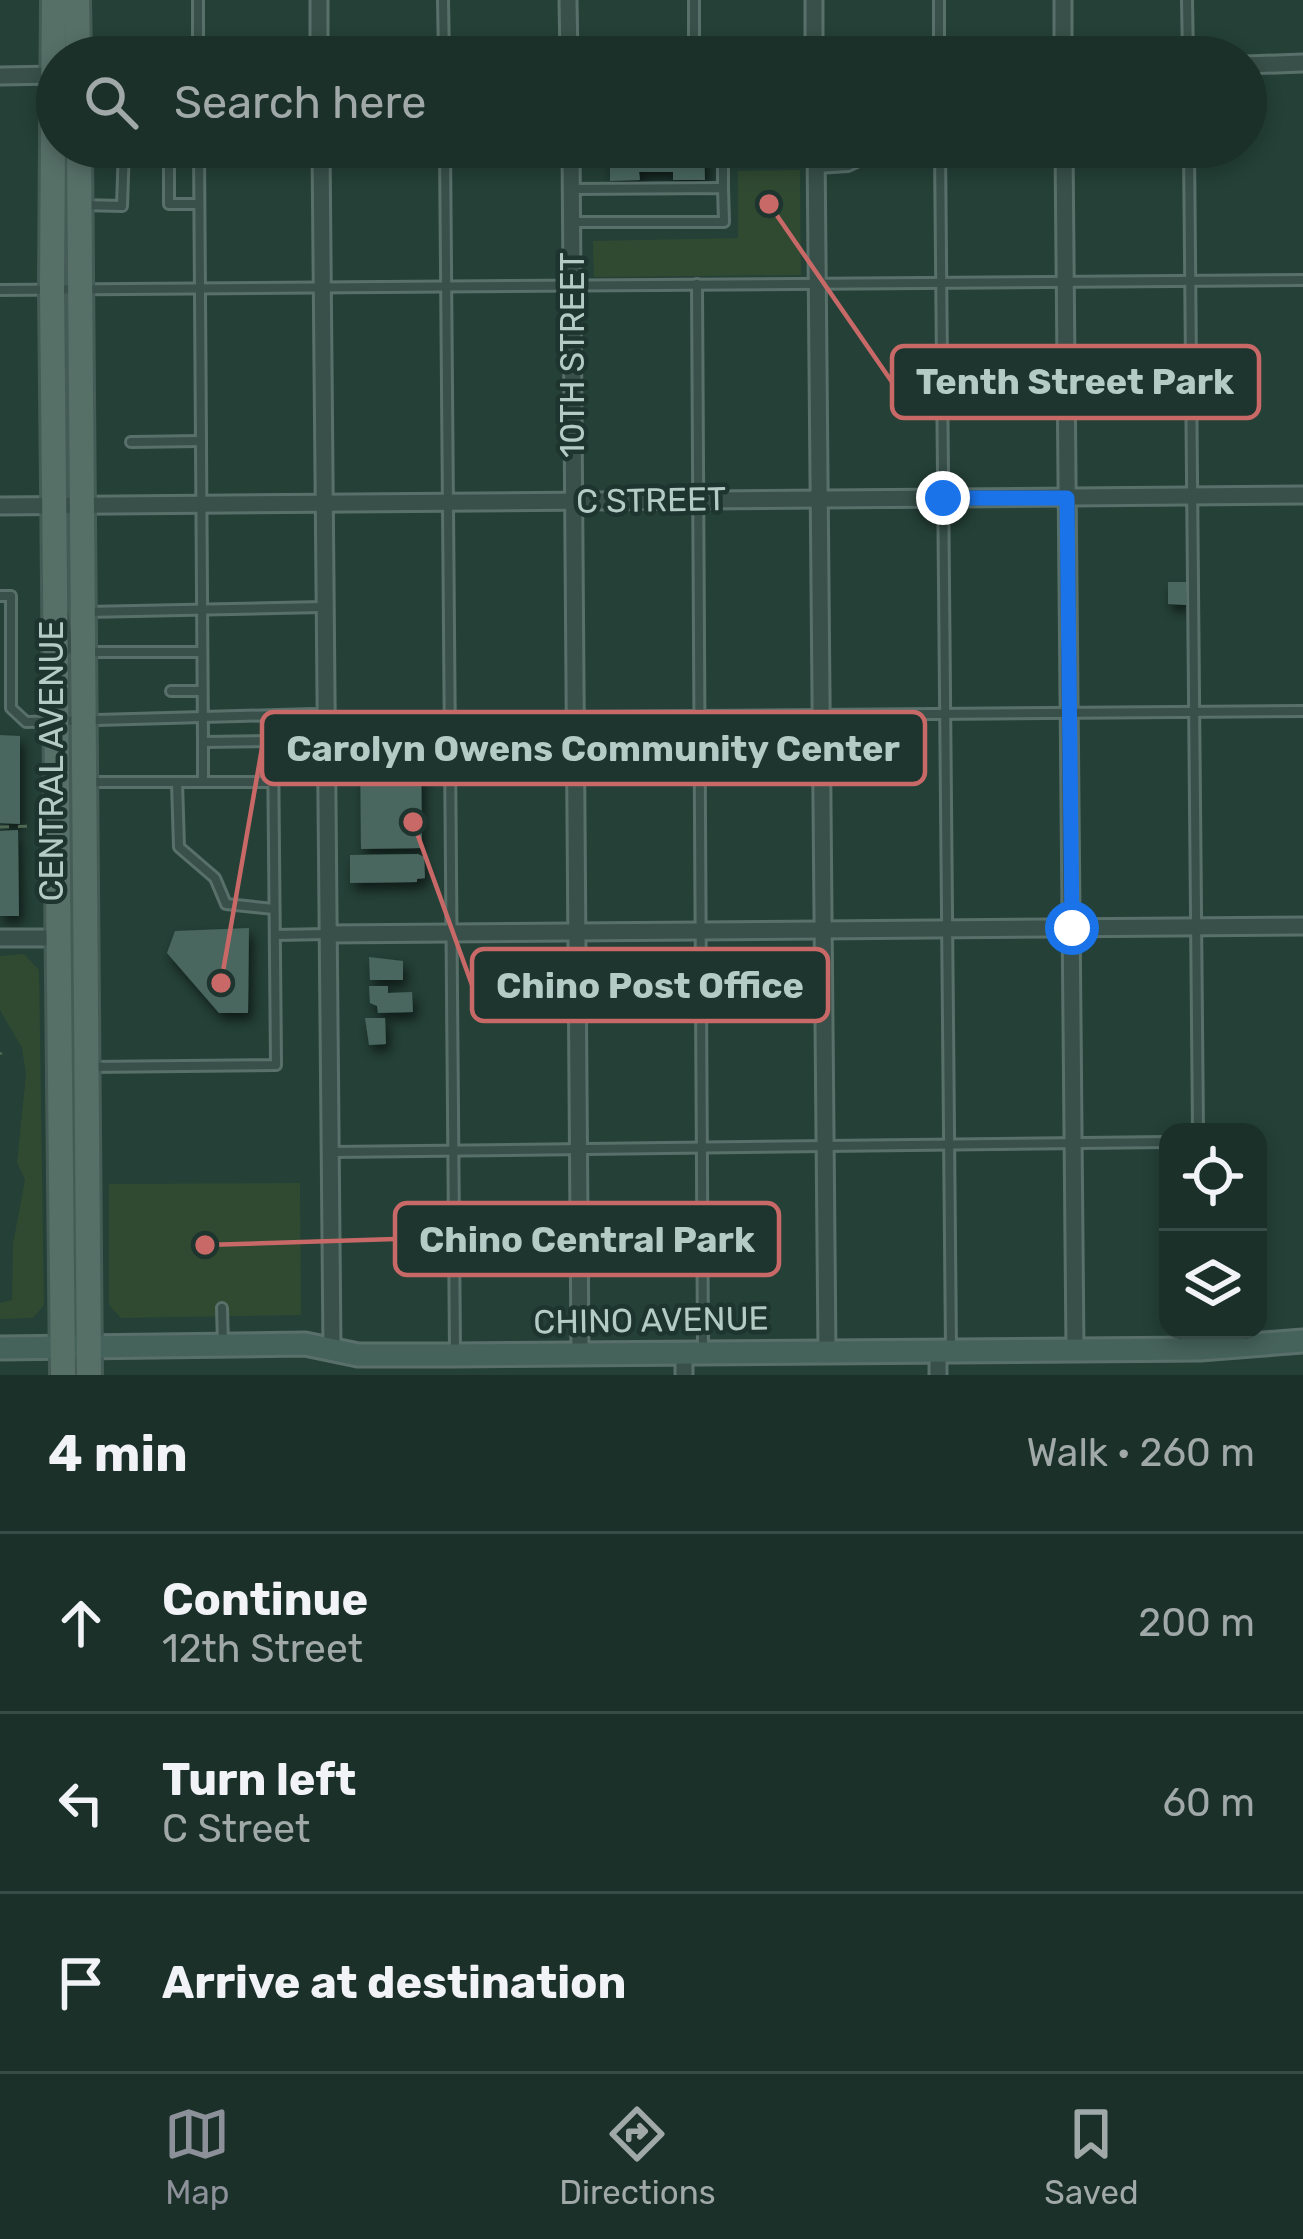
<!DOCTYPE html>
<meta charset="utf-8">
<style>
:root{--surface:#1b3029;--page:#243831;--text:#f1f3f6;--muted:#a0a9a8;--line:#394b46;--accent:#8c9099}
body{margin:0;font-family:Rubik,sans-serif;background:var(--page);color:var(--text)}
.controls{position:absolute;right:36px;bottom:36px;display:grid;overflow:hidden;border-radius:24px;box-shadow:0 6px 18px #0003}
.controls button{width:108px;height:108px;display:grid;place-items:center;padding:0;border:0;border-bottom:3px solid var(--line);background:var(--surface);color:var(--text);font:60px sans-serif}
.stop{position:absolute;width:36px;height:36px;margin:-27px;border:9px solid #1a73e8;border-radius:50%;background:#fff}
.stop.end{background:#1a73e8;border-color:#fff;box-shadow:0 3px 12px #0008}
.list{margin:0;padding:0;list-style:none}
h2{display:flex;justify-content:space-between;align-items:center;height:156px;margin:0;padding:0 48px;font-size:51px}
h2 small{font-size:39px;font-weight:400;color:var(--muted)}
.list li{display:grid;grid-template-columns:78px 1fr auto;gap:36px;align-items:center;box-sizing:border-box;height:180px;padding:0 48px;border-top:3px solid var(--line)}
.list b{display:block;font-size:45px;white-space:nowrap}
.list p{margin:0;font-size:39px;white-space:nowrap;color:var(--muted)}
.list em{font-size:39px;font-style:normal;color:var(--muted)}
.icon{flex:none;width:66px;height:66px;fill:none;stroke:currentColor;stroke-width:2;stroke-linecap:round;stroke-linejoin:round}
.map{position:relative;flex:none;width:1303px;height:1375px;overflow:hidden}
.search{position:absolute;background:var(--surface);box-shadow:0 6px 18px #0003;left:36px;right:36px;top:36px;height:132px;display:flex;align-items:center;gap:30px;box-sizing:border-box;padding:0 42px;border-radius:66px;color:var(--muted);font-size:45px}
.sheet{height:696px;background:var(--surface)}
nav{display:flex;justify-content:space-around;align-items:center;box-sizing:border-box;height:168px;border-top:3px solid var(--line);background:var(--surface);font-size:33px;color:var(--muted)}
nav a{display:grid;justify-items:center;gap:6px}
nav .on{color:var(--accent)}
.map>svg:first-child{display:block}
.green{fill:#304a32}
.building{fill:#48665e;filter:url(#shadow)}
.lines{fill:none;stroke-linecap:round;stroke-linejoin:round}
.service-casing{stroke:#59706a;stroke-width:14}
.minor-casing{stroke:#59706a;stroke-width:21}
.secondary-casing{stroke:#59706a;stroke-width:27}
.primary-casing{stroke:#445c55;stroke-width:30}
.path{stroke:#4d6753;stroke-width:3;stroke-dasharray:9 9;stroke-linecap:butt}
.service{stroke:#385049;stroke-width:8}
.minor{stroke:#385049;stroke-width:15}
.secondary{stroke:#46635b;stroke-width:21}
.primary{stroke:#567068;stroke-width:24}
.route{stroke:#1a73e8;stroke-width:15}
.labels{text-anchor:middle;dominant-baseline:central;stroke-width:9;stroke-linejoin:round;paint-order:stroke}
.street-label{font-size:33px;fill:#b4cac5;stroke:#1d352e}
.leader{fill:none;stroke:#c86967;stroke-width:4.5}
.callout-dot{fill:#c86967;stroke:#1d352e;stroke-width:4.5}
.callout{fill:#1d352e;stroke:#c86967;stroke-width:4.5}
.callout-label{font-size:36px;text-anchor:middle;font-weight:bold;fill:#b4cac5}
</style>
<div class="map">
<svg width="1303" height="1375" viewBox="0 0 1303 1375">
<defs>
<filter id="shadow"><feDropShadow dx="4" dy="7" stdDeviation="6" flood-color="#0009"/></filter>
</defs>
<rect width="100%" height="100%" fill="#244037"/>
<g class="green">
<path d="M800,170L801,275L594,277L593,241L738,238V171Z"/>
<path d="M24,954L39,970L44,1305L33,1318L0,1319V1303L12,1300L13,1244L25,1180L17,1162L26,1075L22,1048L0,1010V956Z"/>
<path d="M300,1183L301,1315L121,1318L109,1305V1184Z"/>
</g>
<g class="building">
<path d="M610,147H704L705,180H673V172H639L640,180L610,181Z"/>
<path d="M1168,582H1186V605L1168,604Z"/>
<path d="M0,735L20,736V824L0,823Z"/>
<path d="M360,748H421L422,848L361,849Z"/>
<path d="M18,830L19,916H0V831Z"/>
<path d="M418,854L424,857L425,878L417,879V882L350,883V855Z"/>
<path d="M249,928L248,1013H219L167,953L175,931Z"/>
<path d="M369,957L403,961V980H370Z"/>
<path d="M369,986H388V993L412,992L413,1012L378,1013L377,1006L370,1003Z"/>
<path d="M365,1018H385L386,1044L369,1045Z"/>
</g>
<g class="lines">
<g class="service-casing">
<g id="service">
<path d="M198,0V57"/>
<path d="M443,0L444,57"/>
<path d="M694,0V57"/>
<path d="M939,0V57"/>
<path d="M1187,0L1188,57"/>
<path d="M169,147V204H199"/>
<path d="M199,147L203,742L273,741"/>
<path d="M445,147L455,1353"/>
<path d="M723,147V188"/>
<path d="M940,147L951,1350"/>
<path d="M1189,147L1198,1132"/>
<path d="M817,168L848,166L859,161L861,147"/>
<path d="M81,205L122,206L124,147"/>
<path d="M572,222H724L723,188L573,189"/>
<path d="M697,284L703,1351"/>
<path d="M0,290L1303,280"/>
<path d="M131,442L200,441"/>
<path d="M0,596H11V708L26,722L313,714L328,719L1303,711"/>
<path d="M64,612L69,648L76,652"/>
<path d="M86,612L323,607"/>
<path d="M91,652H202"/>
<path d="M171,691H202"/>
<path d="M203,742V782"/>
<path d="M91,782H274"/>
<path d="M177,782L179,847L215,878L226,904L274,909"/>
<path d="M275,935L328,934"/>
<path d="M89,1067L276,1065L273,741L328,742"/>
<path d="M333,1152L1168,1142"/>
<path d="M222,1308L223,1344"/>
</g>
</g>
<g class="minor-casing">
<g id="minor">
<path d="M319,0V57"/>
<path d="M568,0L569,57"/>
<path d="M814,0V57"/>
<path d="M1063,0V57"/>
<path d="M1246,65L1303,63"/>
<path d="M0,76L57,75"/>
<path d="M321,147L332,1349"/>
<path d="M571,147L580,1354"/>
<path d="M816,147L827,1352"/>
<path d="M1064,147L1075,1350"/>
<path d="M0,506L1303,495"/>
<path d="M329,934L1303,926"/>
<path d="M0,938H58"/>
<path d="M938,1351V1375"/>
<path d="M684,1353V1375"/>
</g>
</g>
<g class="secondary-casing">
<path id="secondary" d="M0,1348L305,1344L358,1355H455L1200,1349L1303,1341"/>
</g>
<g class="primary-casing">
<g id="primary">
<path d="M54,0L52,289L63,1375"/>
<path d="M77,0L78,57"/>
<path d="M79,147L89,1375"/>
</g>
</g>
<g class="path">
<path d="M0,827L39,826"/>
<path d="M0,1054L2,1053"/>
</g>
<use href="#service" class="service"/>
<use href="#minor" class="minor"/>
<use href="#secondary" class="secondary"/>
<use href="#primary" class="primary"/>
</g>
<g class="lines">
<path class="route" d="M943,498H1067L1072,928"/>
</g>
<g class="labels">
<g class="street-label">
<text transform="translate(572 355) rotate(-90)">10TH STREET</text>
<text transform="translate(651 500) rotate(-1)">C STREET</text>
<text transform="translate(51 761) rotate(-90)">CENTRAL AVENUE</text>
<text transform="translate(651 1320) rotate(-1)">CHINO AVENUE</text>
</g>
</g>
<path class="leader" d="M769 204L892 382M221 983L262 748M413 822L472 985M205 1245L395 1239"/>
<g class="callout-dot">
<circle cx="769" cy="204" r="12"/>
<circle cx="221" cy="983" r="12"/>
<circle cx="413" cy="822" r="12"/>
<circle cx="205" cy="1245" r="12"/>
</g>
<g class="callout">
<rect x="892" y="346" width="367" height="72" rx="12"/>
<rect x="262" y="712" width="663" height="72" rx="12"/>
<rect x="472" y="949" width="356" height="72" rx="12"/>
<rect x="395" y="1203" width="384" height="72" rx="12"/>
</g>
<g class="callout-label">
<text x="1075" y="394">Tenth Street Park</text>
<text x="593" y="761">Carolyn Owens Community Center</text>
<text x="650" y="998">Chino Post Office</text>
<text x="587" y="1252">Chino Central Park</text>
</g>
</svg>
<div class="controls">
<button><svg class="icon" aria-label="locate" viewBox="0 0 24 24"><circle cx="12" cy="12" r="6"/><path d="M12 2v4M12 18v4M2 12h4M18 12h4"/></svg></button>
<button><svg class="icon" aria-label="layers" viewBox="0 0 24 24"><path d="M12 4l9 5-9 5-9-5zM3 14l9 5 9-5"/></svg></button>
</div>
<div class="stop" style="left:1072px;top:928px"></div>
<div class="stop end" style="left:943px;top:498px"></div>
<div class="search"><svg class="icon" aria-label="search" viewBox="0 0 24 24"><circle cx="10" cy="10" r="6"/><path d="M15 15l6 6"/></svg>Search here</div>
</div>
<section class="sheet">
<h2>4 min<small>Walk · 260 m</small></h2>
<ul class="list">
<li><svg class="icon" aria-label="ahead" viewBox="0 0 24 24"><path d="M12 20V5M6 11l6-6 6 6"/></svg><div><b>Continue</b><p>12th Street</p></div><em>200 m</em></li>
<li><svg class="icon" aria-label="left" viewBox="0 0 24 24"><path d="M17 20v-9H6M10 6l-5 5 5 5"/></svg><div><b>Turn left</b><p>C Street</p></div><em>60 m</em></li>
<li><svg class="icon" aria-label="arrive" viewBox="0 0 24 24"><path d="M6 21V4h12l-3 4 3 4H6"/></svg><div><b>Arrive at destination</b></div></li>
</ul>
</section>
<nav>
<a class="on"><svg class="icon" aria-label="map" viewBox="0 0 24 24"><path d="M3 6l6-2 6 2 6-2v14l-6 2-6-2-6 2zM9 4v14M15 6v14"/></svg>Map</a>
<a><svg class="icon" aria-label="directions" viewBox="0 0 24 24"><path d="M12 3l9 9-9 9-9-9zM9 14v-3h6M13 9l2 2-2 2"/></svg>Directions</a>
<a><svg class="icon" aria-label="saved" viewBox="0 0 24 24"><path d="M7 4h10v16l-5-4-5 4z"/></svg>Saved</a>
</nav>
